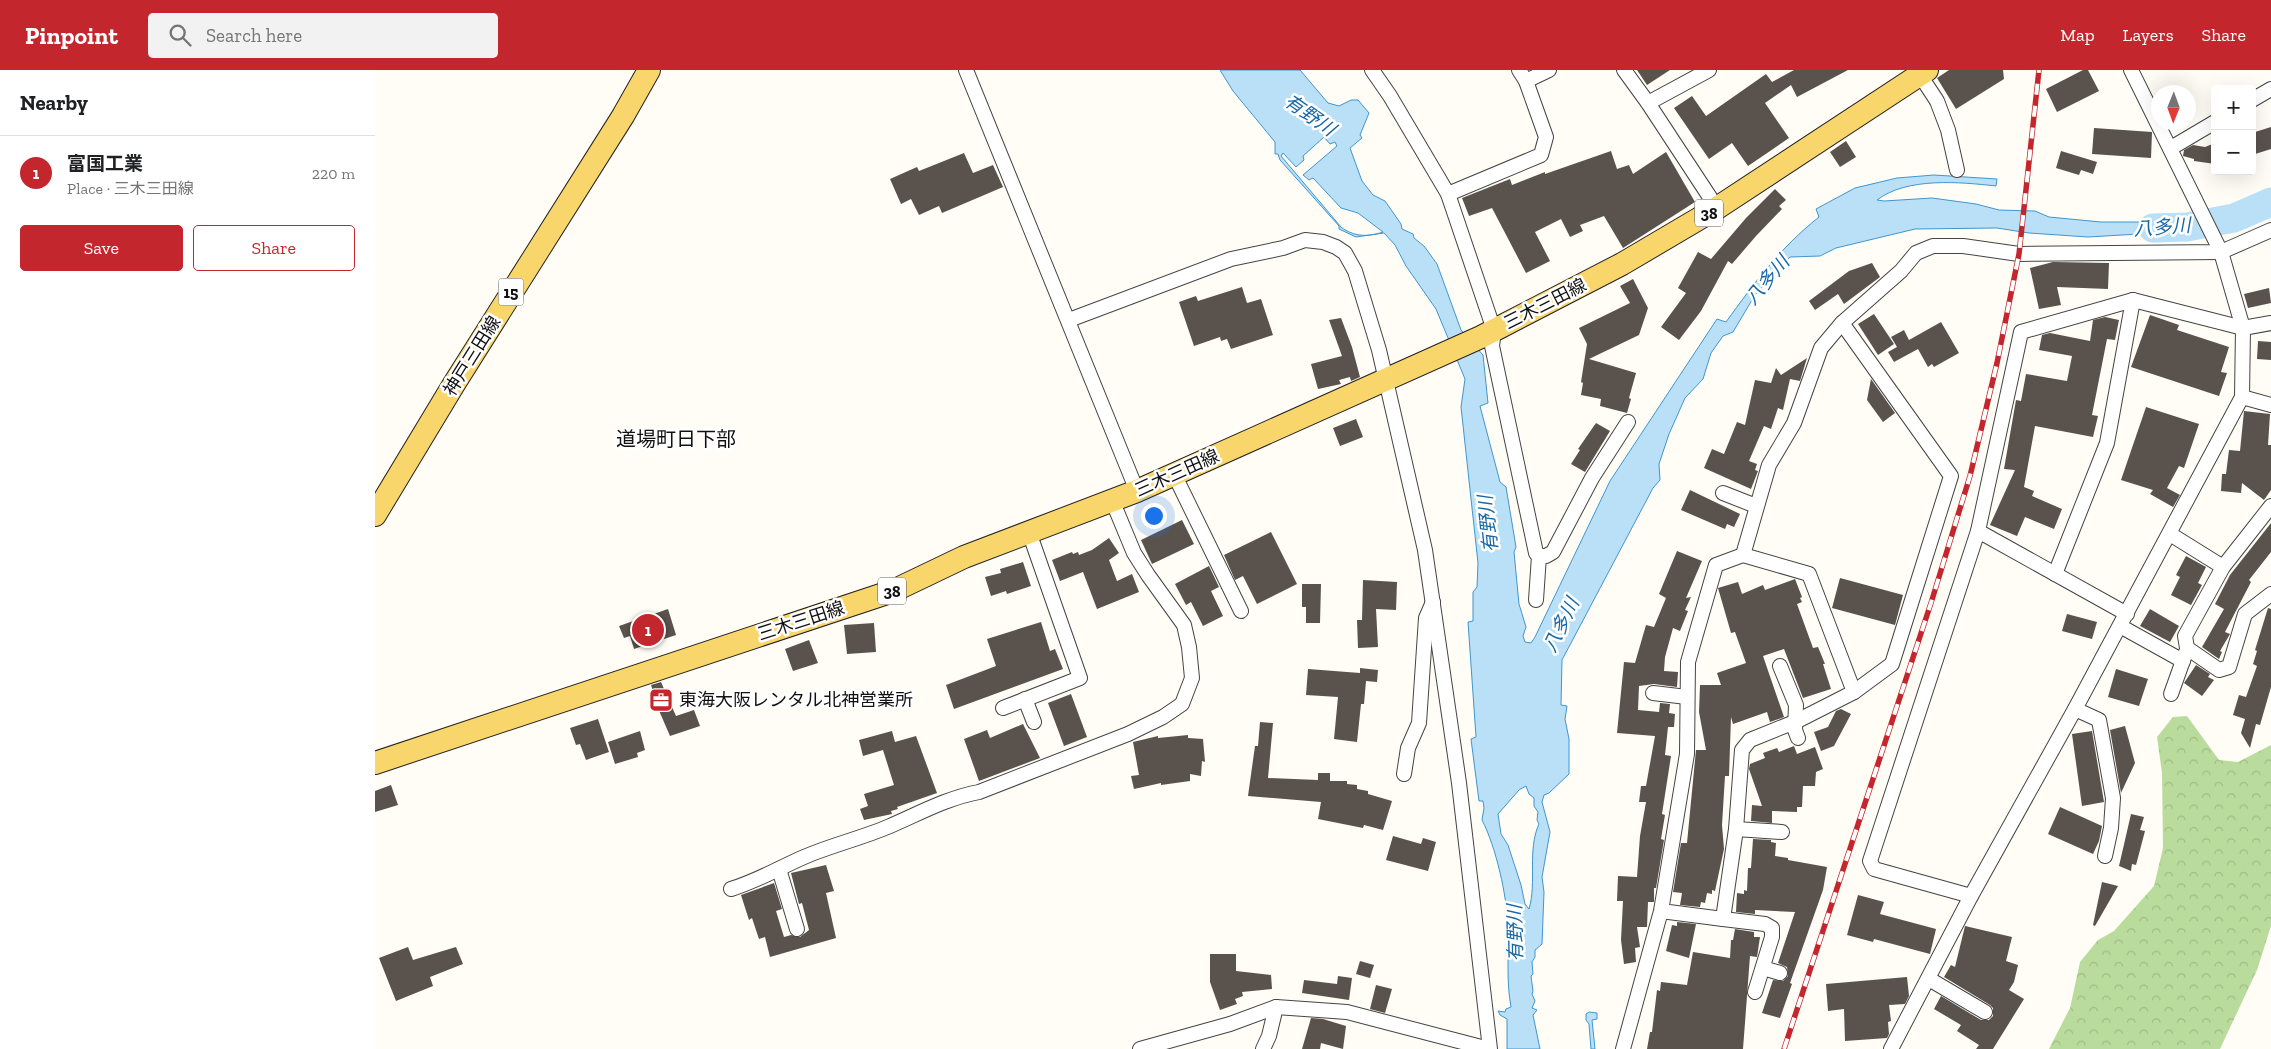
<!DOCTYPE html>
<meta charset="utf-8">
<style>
:root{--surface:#fff;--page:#f2f2f2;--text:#202124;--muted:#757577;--line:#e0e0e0;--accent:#c4262e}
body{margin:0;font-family:"Zilla Slab","Noto Sans JP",serif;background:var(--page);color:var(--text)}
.controls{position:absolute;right:15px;top:15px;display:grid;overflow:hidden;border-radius:5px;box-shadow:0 5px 20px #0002}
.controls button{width:45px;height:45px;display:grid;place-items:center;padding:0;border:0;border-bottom:1px solid var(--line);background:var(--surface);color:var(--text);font:25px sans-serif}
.compass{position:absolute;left:1776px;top:15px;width:45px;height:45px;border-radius:50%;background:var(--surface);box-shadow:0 5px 20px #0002;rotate:181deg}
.you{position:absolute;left:778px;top:445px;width:18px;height:18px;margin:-12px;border:4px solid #fff;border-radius:50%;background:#1a73e8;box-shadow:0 0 0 8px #1a73e833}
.badge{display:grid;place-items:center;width:32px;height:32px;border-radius:50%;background:var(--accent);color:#fff;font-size:16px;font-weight:700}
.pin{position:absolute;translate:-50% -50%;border:2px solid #fff;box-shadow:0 1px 5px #0006}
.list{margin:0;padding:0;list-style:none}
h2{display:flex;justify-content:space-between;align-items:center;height:65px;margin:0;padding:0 20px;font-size:21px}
h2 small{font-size:16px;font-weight:400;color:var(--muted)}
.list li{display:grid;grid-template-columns:32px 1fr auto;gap:15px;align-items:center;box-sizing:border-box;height:75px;padding:0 20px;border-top:1px solid var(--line)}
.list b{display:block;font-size:19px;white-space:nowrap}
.list p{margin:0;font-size:16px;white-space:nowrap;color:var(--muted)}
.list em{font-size:16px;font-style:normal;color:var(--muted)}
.actions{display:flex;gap:10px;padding:15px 20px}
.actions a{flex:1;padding:11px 0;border:1px solid var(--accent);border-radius:5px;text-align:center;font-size:18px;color:var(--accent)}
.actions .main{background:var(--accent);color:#fff}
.icon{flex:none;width:28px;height:28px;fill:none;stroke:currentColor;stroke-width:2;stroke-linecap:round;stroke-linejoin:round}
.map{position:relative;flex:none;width:1896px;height:979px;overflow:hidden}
header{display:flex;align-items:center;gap:30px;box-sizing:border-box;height:70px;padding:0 25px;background:var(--accent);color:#fff}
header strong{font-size:24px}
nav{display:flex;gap:28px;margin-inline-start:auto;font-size:18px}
.search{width:350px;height:45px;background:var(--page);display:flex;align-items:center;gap:12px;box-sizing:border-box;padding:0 18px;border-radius:5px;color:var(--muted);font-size:19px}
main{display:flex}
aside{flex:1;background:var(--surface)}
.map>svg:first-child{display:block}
.forest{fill:url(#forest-crowns)}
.water{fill:#b9e0f7;stroke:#3f96cf;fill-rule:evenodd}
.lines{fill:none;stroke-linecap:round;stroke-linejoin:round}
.river{stroke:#b9e0f7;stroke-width:29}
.building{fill:#5a524d}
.minor-casing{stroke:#444;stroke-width:16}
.primary-casing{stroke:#222;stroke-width:24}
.minor{stroke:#fff;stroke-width:14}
.primary{stroke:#f9d66b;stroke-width:22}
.rail-casing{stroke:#c4262e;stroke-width:5.5}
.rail{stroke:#fff;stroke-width:4;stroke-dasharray:11;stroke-linecap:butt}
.labels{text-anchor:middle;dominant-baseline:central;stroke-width:5;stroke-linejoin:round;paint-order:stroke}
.shield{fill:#fff;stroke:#585858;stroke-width:1}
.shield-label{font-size:16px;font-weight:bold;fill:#111}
.street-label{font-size:18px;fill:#111;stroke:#fff}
.poi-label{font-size:18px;fill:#111;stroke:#fff;text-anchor:start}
.water-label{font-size:19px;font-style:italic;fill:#1768a6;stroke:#fff}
.quarter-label{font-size:20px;fill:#111;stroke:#fff}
</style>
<header>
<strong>Pinpoint</strong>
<div class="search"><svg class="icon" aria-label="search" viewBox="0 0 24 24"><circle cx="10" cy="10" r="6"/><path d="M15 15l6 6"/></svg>Search here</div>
<nav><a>Map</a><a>Layers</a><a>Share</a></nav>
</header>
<main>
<aside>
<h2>Nearby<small></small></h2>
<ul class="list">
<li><span class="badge">1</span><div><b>富国工業</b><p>Place · 三木三田線</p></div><em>220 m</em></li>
</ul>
<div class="actions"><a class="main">Save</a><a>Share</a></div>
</aside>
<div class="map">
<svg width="1896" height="979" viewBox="0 0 1896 979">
<defs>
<pattern id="forest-crowns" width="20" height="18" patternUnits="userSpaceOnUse" patternTransform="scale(1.25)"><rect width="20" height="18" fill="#b9dc9c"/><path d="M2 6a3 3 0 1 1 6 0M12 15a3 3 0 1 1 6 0" fill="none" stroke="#9ebc85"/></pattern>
</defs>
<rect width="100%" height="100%" fill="#fffdf5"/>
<path class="forest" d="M1812,646L1844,690L1863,692L1896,675V856L1882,900L1845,979H1674L1695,938L1705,892L1723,870L1739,861L1779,816L1788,778L1787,703L1782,667L1798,647Z"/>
<g class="water">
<path d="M845,0H925L953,33L964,36L976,30H983L994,43L985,65L987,68L975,78L987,111L998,125L1010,131L1026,154L1027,159L1038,164L1039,168L1049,176L1062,194L1086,260L1108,285L1113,333L1105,336L1125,412L1131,417L1141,477L1139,482L1144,534L1151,557L1148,566L1150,572L1156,573L1160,567L1235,411L1342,249L1351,252C1380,212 1405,178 1444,147L1441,139L1480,118L1522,108L1559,105L1622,109L1621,116C1585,112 1532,107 1502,130L1509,131L1557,128L1601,134L1624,140L1660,141L1674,147L1726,152H1816L1815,161L1713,167L1654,163L1622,158L1540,159L1461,178L1445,186L1415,187L1380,225L1358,262L1348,266L1336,283L1328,309L1310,328L1294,364L1284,394L1285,410L1278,418L1187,590L1186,635L1192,636L1190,649L1194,669V704L1174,723L1169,725L1167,732L1175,762L1167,807L1169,822L1167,874L1160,880V887L1157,892L1158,904L1156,906L1158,921L1157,924L1160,931L1157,938L1162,940L1158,945L1165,979H1132V949L1125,945L1123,941L1130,942L1131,939L1136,937C1131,910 1134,884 1133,857C1132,826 1121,777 1107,750L1109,738L1108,731H1104L1096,669L1101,667L1093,552L1098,551V522L1102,517L1103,493L1086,337L1090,309L1061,239L1031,196L1020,175L1009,163L981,167L964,159V156L905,90L903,84H900V72L858,21ZM949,67L955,74L960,72L962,76L928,105L934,110L938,108L966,138L983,143L1008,162C993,167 979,167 966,157L906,86L908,83L921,97L929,90L928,86ZM1151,716L1154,724L1159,728V736L1163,742L1162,750L1164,754C1152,780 1162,812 1154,839L1150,834L1146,815L1133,775L1126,764L1123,744L1144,720Z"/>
<path d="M1214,942L1222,943V949L1217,950L1220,979H1216L1214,954L1211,950V944Z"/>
</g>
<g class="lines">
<path class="river" d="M1778,158L1812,157L1859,148L1896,132"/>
</g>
<g class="building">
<path d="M1262,0H1295L1272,15Z"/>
<path d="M1419,0H1473L1422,27L1416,15L1390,33L1414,68L1373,96L1357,73L1334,89L1299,38L1317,26L1331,46L1391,4L1397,12Z"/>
<path d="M1574,0H1628L1629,9L1581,39L1562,8Z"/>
<path d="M1708,0H1713L1724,21L1682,42L1671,19Z"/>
<path d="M1896,57V79L1877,85V63Z"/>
<path d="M1719,58L1777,62L1776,88L1717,84Z"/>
<path d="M1471,71L1481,87L1465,97L1455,82Z"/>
<path d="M1840,73V94L1819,91V89L1808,86L1809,80L1818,75L1830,77Z"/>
<path d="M1236,81L1242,99L1254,95L1258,104L1291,82L1320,132L1248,178L1229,146L1205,155L1208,161L1195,167L1186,149L1160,162L1175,191L1151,203L1117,138L1094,146L1087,128L1135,109L1137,115L1170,102V104Z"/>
<path d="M1686,81L1722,92L1718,104L1706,100L1704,105L1681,98Z"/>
<path d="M589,83L598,103L618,95L628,117L567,143L564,136L544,145L536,129L526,134L515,109L542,97L544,101Z"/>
<path d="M1400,119L1411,130L1404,136L1407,139L1381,166L1357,194L1353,191L1326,241L1304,270L1286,257L1311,223L1303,218L1323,182L1336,189L1371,148Z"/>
<path d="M1678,192L1734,193L1733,219L1682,217L1686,235L1664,239L1655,198Z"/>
<path d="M1497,193L1505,207L1469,234L1463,224L1440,240L1434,231L1474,201Z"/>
<path d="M1258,209L1273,238L1264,265L1214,289L1261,303L1254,328L1256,329L1252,343L1225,336L1226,329L1206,325L1208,313L1206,312L1212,274L1204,258L1255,233L1245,216Z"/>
<path d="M867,217L872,233L886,229L898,265L856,279L852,269L846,271L845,267L819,276L804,232L821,226L823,231Z"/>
<path d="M1894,218L1896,233L1873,238L1869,224Z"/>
<path d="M1499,244L1519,274L1503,285L1483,254Z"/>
<path d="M1775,245L1804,255L1802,260L1854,277L1846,302L1852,303L1844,326L1756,297Z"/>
<path d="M1730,247L1744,250L1740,270L1732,269L1717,345L1723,346L1718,367L1660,356L1649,417L1659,421L1657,426L1687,439L1679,459L1650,447L1642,466L1615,455L1640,400L1629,399L1641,330L1646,331L1651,304L1692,311L1697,286L1664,280L1667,265L1675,263L1715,271L1718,250Z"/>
<path d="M966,248L977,277L985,307L976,311L975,307L964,310L966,314L943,319L936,294L967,286L954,250Z"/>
<path d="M1566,252L1584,283L1559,297L1557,294L1553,297L1543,279L1519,292L1513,282L1522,277L1516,267L1529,260L1534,270Z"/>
<path d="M1883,271L1896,272V290L1882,289Z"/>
<path d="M1432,288L1425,311L1415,309L1408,340L1403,338L1396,359L1389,356L1374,391L1382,394L1380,400L1383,401L1376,419L1329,398L1337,379L1349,384L1362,352L1370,355L1380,310L1396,313L1401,298L1406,305Z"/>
<path d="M1496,309L1520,343L1508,352L1492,330Z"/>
<path d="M1771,337L1824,354L1809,398L1804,396L1792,418L1805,425L1798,437L1775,424L1778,420L1746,410Z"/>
<path d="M1869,341L1895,344L1893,375H1896V420L1889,430L1867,413L1866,423L1846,421L1847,404H1851L1854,380L1865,381Z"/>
<path d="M981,349L988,367L965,376L958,358Z"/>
<path d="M1221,353L1235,361L1210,402L1196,394L1205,380L1203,379Z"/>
<path d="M1315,420L1365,444L1359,457L1352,454L1350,459L1306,440Z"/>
<path d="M807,450L819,474L777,494L766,470Z"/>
<path d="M1896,453V482L1874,510L1876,512L1850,562L1855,564L1845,581L1847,582L1844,589L1827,577L1849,539L1840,534L1855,505Z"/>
<path d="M896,462L922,514L882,534L868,506L860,510L849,485Z"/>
<path d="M734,468L744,483L734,490L742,511L757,504L764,522L722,539L708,502L685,511L677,490L697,482L698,484L703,482L704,485L717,480Z"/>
<path d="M1302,481L1327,491L1311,528L1316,527L1310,540L1313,541L1305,561L1298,558L1290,587L1289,601L1303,602L1302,617L1279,614L1264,616L1263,640L1284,642L1285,633L1295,634L1294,643L1300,644L1299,657H1293L1290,685L1296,686L1287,744L1290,745L1286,769L1289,770L1281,818H1279V832H1273L1272,857H1262L1265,877L1260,878L1261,892L1249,894L1246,870L1248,831H1242L1243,806L1262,807L1265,766L1271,732H1264L1266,716H1271L1280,666L1242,663L1249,592L1260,593L1271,555L1279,557L1291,528L1284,524Z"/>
<path d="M1811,486L1831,497L1823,513L1827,515L1816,535L1796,525L1805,507L1801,505Z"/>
<path d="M648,492L656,516L632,524L631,521L616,526L610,507L626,503L625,499Z"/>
<path d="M834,496L844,517L836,521L848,546L828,556L816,532L811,535L800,514Z"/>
<path d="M1465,508L1528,525L1520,555L1457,538Z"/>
<path d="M1420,509L1427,527L1425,528L1427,532L1422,534L1438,578L1443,577L1450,594H1448L1456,619L1428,628L1409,579L1388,586L1409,647L1395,652L1392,642L1358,654L1356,647L1354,706H1350L1347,755L1349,779L1340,821L1337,820V824L1332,823L1330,833L1326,832L1325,837L1305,835L1307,823L1298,822L1306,773H1312L1321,680H1331L1324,642L1325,615H1346L1342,603L1371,593L1360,562L1356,563L1343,518L1363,512L1367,524L1388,515L1390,520Z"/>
<path d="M988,510L1022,512L1021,540L1001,539L1003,577L983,578L982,550H987Z"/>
<path d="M927,514H946L945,553H931V537H927Z"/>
<path d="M1893,538L1896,539V617L1885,655L1881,654L1875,678L1866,663L1870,649L1858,645L1864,625L1871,627L1882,596L1878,594L1882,581L1880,580Z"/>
<path d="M293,539L301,565L259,579L255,566L249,568L244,556Z"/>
<path d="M1775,539L1804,556L1795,572L1765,556Z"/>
<path d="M1692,544L1722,552L1717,569L1687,561Z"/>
<path d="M666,552L675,581L680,579L688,599L579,639L571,615L621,596L612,569Z"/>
<path d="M499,553L501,582L472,584L469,555Z"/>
<path d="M434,570L443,593L418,601L410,579Z"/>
<path d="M1821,595L1835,604L1833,607L1839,610L1827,626L1809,613Z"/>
<path d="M985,598L1003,600L1002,612L991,611L989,634H986L982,672L959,669L963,627L931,625L933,599L985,603Z"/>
<path d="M1741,599L1773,609L1764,636L1733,627Z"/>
<path d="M286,612L301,646L319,640L325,656L295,666L276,622L278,621L276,615Z"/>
<path d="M696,624L712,667L689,676L673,633Z"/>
<path d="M1466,639L1476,644L1459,676L1446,681L1439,662L1453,657L1461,641Z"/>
<path d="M223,649L234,682L211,690L205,674L201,675L195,658Z"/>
<path d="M885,652L898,653L893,708L943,710V703H955V711H972V714L982,715V719L993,721V724L1017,731L1008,760L989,755L988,758L943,749L946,732L873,726L880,676H883Z"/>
<path d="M648,654L665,688L604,711L589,669L612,660L615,668Z"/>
<path d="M1750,656L1760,693L1746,723L1735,660Z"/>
<path d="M265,661L270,680L262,683L263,687L240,694L233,672Z"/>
<path d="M517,661L520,672L541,666L562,723L522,737L523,739L516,741L517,744L489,750L485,739L493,736L489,724L519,715L508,680L488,686L484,670Z"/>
<path d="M1717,661L1729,732L1707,736L1697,664Z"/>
<path d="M813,665V668L828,669L830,692L827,691L826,706L815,704V711L786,715V713L759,719L756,706L764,705L758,672L783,666V668Z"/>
<path d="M1419,676L1422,684L1440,677L1448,699L1441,702L1440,716H1428L1427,737H1422V742L1397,741V753L1376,751L1377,735L1387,736L1374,699L1375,694L1390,688L1388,683L1402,678L1404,682Z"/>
<path d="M16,715L23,735L0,742V721Z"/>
<path d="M1685,737L1727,756L1724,771L1718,784L1673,764Z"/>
<path d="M1756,744L1769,747L1765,760L1770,761L1761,795L1757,794L1756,801L1744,796Z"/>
<path d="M1018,766L1046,774L1048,768L1061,772L1053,801L1011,790Z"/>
<path d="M1378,769L1396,770V772L1401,773L1400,786L1413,788V790L1452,797L1448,820L1415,913L1417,914L1405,948L1387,943L1398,910L1408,911L1413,906L1412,897L1403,893L1420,842L1380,840V844L1361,842L1362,823L1369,824V820L1372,821L1373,798H1376Z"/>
<path d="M451,795L459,821L451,823L461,868L395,887L390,867L384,869L377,848L374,850L366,825L399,813L407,839L401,841L409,867L416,865L425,867L434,860L427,833L424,834L416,803Z"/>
<path d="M1727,812L1743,816L1720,856L1718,855Z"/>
<path d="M1483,825L1509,832L1505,844L1561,859L1555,884L1499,869L1498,872L1472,865Z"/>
<path d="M1302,852L1321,854L1314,888L1291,881L1297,855L1302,856Z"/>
<path d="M1590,856L1637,867L1631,891L1643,895L1639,912L1634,920L1649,929L1618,979H1601L1604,975L1582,961L1586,955L1559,939L1566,926L1606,950H1614L1618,946V938L1615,935L1569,907L1576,895L1580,897Z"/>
<path d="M1360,859L1379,862V867H1385L1382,887L1375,886L1368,979H1272L1275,962H1277L1282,920L1285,921L1286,912L1312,915L1318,882L1355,888L1356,870H1358Z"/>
<path d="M33,877L38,890L81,877L88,894L55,907L58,916L21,931L4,888Z"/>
<path d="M835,884H861V901L896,905L897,919L867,922L868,926L860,929L862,934L845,940L835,912Z"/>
<path d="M985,891L999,895L995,908L981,904Z"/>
<path d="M963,906L977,908L974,930L927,923L929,910L962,914Z"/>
<path d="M1532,907L1534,926L1530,934L1514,935L1516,951L1513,952L1514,964L1512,968L1470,971L1469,939L1453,941L1451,914Z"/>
<path d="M1001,915L1017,919L1010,943L995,939Z"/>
<path d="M936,948L948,949L971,956L968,979L946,973L945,979H927Z"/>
</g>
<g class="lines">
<g class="minor-casing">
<g id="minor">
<path d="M591,0L762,421"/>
<path d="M997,0L1015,26L1073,124L1119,260L1117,276L1161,483L1164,486H1171L1178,482L1217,408L1253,352"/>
<path d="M1249,0L1273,33L1342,138"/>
<path d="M1545,5L1562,31L1573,60L1582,100"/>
<path d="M1151,11L1174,0"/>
<path d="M1877,30L1896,19"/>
<path d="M1273,33L1334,0"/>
<path d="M1796,78L1840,52"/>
<path d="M1073,124L1166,85L1171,67L1151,11L1144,0"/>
<path d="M694,250L856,189L908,178L930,170L948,172L961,177L970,183L980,201L1004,280L1050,480L1084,713L1115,979"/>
<path d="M1867,327L1896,335"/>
<path d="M799,404L866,541"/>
<path d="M1348,423L1381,436"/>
<path d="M1896,436L1848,497L1810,566L1812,578L1844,600L1854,597L1870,544L1896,524"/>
<path d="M1795,464L1848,497"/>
<path d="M1368,485L1394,395L1419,353L1446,278L1467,253"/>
<path d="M1680,504L1732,373L1758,230"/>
<path d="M1161,530L1164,486"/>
<path d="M1752,544L1603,461L1646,262L1758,230L1868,258L1896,253"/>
<path d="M1745,556L1808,591"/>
<path d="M1405,596L1421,635L1420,660L1423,668"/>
<path d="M1479,622L1517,594L1576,406L1467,253L1526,201L1541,183L1558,176H1588L1644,184L1846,182L1896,160"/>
<path d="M1278,623L1312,627"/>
<path d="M1796,624L1811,582"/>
<path d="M650,629L659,652"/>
<path d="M628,638L705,608L654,462"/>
<path d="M1700,639L1724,650L1738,728L1736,758L1730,786"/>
<path d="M1029,704L1033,678L1044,653L1051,548L1058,532"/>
<path d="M1361,759L1407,762"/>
<path d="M404,799L422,859"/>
<path d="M356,819C382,811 404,798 429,787C457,775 487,768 515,756C545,743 572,728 604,722L753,664L788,647L807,634L817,608L814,577L809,555L773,505L759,483L737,430"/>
<path d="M1596,826L1499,799L1495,791L1603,461"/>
<path d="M1348,849L1390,854L1397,858V867L1380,922"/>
<path d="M1388,898L1405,903"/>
<path d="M1554,909L1610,942"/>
<path d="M765,979L855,954L901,937L972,942L1114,979"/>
<path d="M888,979L894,966L901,937"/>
<path d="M1248,979L1286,841L1312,684L1313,592L1341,495L1368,485L1434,504L1479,622L1422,651L1375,670L1367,680L1361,759L1348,849L1286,841"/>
<path d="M1516,979L1596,826L1700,639L1867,327L1868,258L1846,182L1756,0"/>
</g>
</g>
<g class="primary-casing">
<g id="primary">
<path d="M0,445L79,314L248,46L274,0"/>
<path d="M0,693L518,521L589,487L762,421L1106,267L1247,194L1342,138L1552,0"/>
</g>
</g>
<use href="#minor" class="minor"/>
<use href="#primary" class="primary"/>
<g class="rail-casing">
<path id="rail" d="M1409,979L1556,533L1595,406L1622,293L1644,184L1664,0"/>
</g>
<use href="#rail" class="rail"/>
</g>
<defs>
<g id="office-square" transform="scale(1.25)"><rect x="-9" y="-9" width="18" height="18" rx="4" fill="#c4262e" stroke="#fff"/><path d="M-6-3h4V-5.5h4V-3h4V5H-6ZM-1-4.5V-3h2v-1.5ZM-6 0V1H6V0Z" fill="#fff"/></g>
</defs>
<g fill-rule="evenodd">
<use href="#office-square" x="286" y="630"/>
</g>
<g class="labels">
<g class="shield">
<rect x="1320" y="129.5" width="28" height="27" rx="4"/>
<rect x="123.5" y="208.5" width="25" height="27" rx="4"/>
<rect x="503" y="507.5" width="28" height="27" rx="4"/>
</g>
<g class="shield-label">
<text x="1334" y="143">38</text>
<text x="136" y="222">15</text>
<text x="517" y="521">38</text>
</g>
<g class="street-label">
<text transform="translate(1170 234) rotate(-27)">三木三田線</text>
<text transform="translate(97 286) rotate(-58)">神戸三田線</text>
<text transform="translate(802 403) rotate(-24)">三木三田線</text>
<text transform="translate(426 551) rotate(-18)">三木三田線</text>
</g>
<g class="poi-label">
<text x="304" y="630">東海大阪レンタル北神営業所</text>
</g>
<g class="water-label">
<text transform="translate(935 45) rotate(35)">有野川</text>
<text transform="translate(1787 157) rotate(-4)">八多川</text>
<text transform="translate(1392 210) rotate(-50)">八多川</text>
<text transform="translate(1113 454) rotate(-96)">有野川</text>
<text transform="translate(1186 555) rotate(-64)">八多川</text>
<text transform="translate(1140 863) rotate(-91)">有野川</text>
</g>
<g class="quarter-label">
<text x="301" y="369">道場町日下部</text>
</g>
</g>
</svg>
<div class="controls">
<button>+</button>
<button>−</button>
</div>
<svg class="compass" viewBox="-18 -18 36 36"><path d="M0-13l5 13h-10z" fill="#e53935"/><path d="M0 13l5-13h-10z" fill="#757577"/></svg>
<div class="you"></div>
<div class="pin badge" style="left:273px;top:560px">1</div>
</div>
</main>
